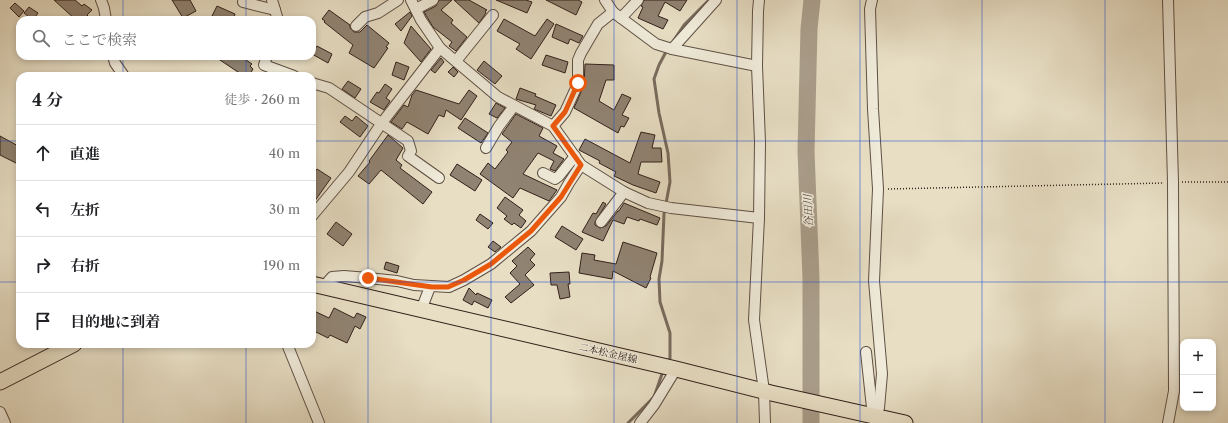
<!DOCTYPE html>
<html lang="ja">
<meta charset="utf-8">
<style>
:root{--surface:#fff;--page:#f6f6f6;--text:#202124;--muted:#757577;--line:#e0e0e0}
body{margin:0;font-family:"Libre Caslon Text","Noto Serif JP",serif;background:var(--page);color:var(--text)}
.controls{position:absolute;right:12px;bottom:12px;display:grid;overflow:hidden;border-radius:8px;box-shadow:0 2px 6px #0003}
.controls button{width:36px;height:36px;display:grid;place-items:center;padding:0;border:0;border-bottom:1px solid var(--line);background:var(--surface);color:var(--text);font:20px sans-serif}
.stop{position:absolute;width:12px;height:12px;margin:-9px;border:3px solid #ea580c;border-radius:50%;background:#fff}
.stop.end{background:#ea580c;border-color:#fff;box-shadow:0 1px 4px #0008}
.list{margin:0;padding:0;list-style:none}
h2{display:flex;justify-content:space-between;align-items:center;height:52px;margin:0;padding:0 16px;font-size:17px}
h2 small{font-size:13px;font-weight:400;color:var(--muted)}
.list li{display:grid;grid-template-columns:26px 1fr auto;gap:12px;align-items:center;box-sizing:border-box;height:56px;padding:0 16px;border-top:1px solid var(--line)}
.list b{display:block;font-size:15px;white-space:nowrap}
.list em{font-size:13px;font-style:normal;color:var(--muted)}
.icon{flex:none;width:22px;height:22px;fill:none;stroke:currentColor;stroke-width:2;stroke-linecap:round;stroke-linejoin:round}
.map{position:relative;flex:none;width:1228px;height:423px;overflow:hidden}
.search{position:absolute;background:var(--surface);box-shadow:0 2px 6px #0003;left:16px;top:16px;width:300px;height:44px;display:flex;align-items:center;gap:10px;box-sizing:border-box;padding:0 14px;border-radius:12px;color:var(--muted);font-size:15px}
.panel{position:absolute;background:var(--surface);box-shadow:0 2px 6px #0003;left:16px;top:72px;width:300px;height:276px;border-radius:12px}
.map>svg:first-child{display:block}
.lines{fill:none;stroke-linecap:round;stroke-linejoin:round}
.stream{stroke:#796b5d;stroke-width:3}
.river{stroke:#a99d8a;stroke-width:17}
.building{fill:#908372;stroke:#32201a}
.minor-casing{stroke:#5f5044;stroke-width:12}
.primary-casing{stroke:#32201a;stroke-width:17}
.path{stroke:#32201a;stroke-width:1.5;stroke-dasharray:1 2;stroke-linecap:butt}
.minor{stroke:#efead9;stroke-width:10}
.primary{stroke:#e7dec4;stroke-width:15}
.route{stroke:#ea580c;stroke-width:5}
.grid{fill:none;stroke:#1d4ed8;stroke-width:1;stroke-opacity:0.55}
.labels{text-anchor:middle;dominant-baseline:central;stroke-width:3;stroke-linejoin:round;paint-order:stroke}
.street-label{font-size:10px;fill:#32201a;stroke:#efead9}
.water-label{font-size:11px;font-style:italic;fill:#5c4c41;stroke:#efead9}
</style>
<div class="map">
<svg width="1228" height="423" viewBox="0 0 1228 423">
<rect width="100%" height="100%" fill="#e7dec4"/>
<filter id="stains"><feTurbulence type="fractalNoise" baseFrequency=".005" numOctaves="4"/><feColorMatrix values="0 0 0 0 .2 0 0 0 0 .09 0 0 0 0 .02 0 0 0 .5 -.17"/></filter>
<radialGradient id="worn" r=".72"><stop offset=".6" stop-color="#630" stop-opacity="0"/><stop offset="1" stop-color="#630" stop-opacity=".3"/></radialGradient>
<g class="lines">
<g class="stream">
<path d="M674,40L684,25L709,0"/>
<path d="M667,50L659,65L654,79L659,113L668,153L670,182L664,214L662,261L659,279L660,302L670,333V358L667,363"/>
<path d="M628,423L654,397L663,371"/>
</g>
<path class="river" d="M811,423V278L806,151L809,29L812,0"/>
</g>
<g class="building">
<path d="M54,0H75L82,6L84,4L92,10L87,15L92,20H76Z"/>
<path d="M172,0H190L196,11L183,18Z"/>
<path d="M439,0H452L441,10L453,20L451,23L467,37L456,51L449,46L452,42L433,27L424,12L436,6Z"/>
<path d="M454,0H469L487,10L485,11L486,13L479,23Z"/>
<path d="M496,0H526L532,2L527,13Z"/>
<path d="M546,0H578L582,2L576,15Z"/>
<path d="M644,0H687L680,11L665,2L658,16L668,20L663,29L638,18L643,7L641,6Z"/>
<path d="M15,3L24,11L19,17L10,8Z"/>
<path d="M217,6L235,14L233,20H210Z"/>
<path d="M29,7L38,13L33,20L24,13Z"/>
<path d="M329,10L350,25V28L354,32H360L367,25L389,43L386,47L388,48L374,68L349,53L353,45L324,22L325,21L322,19Z"/>
<path d="M410,12L412,16L401,31L395,24Z"/>
<path d="M504,19L535,36L547,19L554,24L531,59L516,49L520,44L497,31Z"/>
<path d="M556,24L583,36L579,43L570,39L568,44L552,37Z"/>
<path d="M411,26L431,49L421,62L404,43Z"/>
<path d="M317,46L332,54L328,63L312,54Z"/>
<path d="M546,55L568,62L565,73L542,65Z"/>
<path d="M214,56H240L252,64L250,66L253,69L249,76H244Z"/>
<path d="M441,58L444,62L435,73L431,70Z"/>
<path d="M484,61L502,76L495,84L477,70Z"/>
<path d="M396,62L409,67L404,80L392,75Z"/>
<path d="M585,64L614,65V80H606L599,101L614,110L622,94L631,98L622,115L629,118L624,127L621,126L618,133L574,108L584,85Z"/>
<path d="M453,67L458,72L454,77L448,72Z"/>
<path d="M348,81L361,89L355,98L342,89Z"/>
<path d="M385,84L392,89L386,98L390,101L384,110L370,102L377,92L379,93Z"/>
<path d="M520,88L536,94L535,96L556,105L551,116L534,109L536,105L516,99Z"/>
<path d="M416,90L459,104L469,90L477,96L461,120L446,110L444,117L439,115L428,134L407,122L402,129L391,122L404,105L408,107L412,95Z"/>
<path d="M496,103L505,108L497,118L489,114Z"/>
<path d="M516,114L543,128L539,136L557,146L553,153L564,159L555,171L550,169L554,161L538,153L523,174L557,190L549,201L520,188L513,198L480,174L488,163L495,169L508,152L506,150L512,142L502,134Z"/>
<path d="M345,116L352,121L356,116L368,126L360,137L340,122Z"/>
<path d="M465,118L488,133L481,143L458,128Z"/>
<path d="M641,132L655,135L652,148H661L662,162H641L638,174L660,182L656,193L633,185L614,176L616,172L599,163L600,161L579,150L585,139L630,163Z"/>
<path d="M388,135L403,148L396,160L402,165L400,168L432,192L423,204L381,170L369,184L358,176L370,162L369,161Z"/>
<path d="M0,136L20,147V165L0,155Z"/>
<path d="M457,164L482,180L475,191L450,175Z"/>
<path d="M317,169L331,178L312,205V176Z"/>
<path d="M505,197L523,210L519,215L526,221L521,228L514,223L512,225L504,219L507,216L497,208Z"/>
<path d="M603,202L606,204L595,222V225L600,228L606,226L618,211H619L624,203L660,218L657,225L640,219L639,221L627,217L624,224L613,220L603,241L582,232L593,213L596,214Z"/>
<path d="M480,214L493,223L488,229L476,220Z"/>
<path d="M336,222L352,234L343,246L327,234Z"/>
<path d="M562,226L583,239L576,250L555,237Z"/>
<path d="M493,241L501,247L495,252L488,247Z"/>
<path d="M623,242L657,253L650,277L651,278L646,288L613,271L612,279L579,273L582,253L595,255L594,260L616,264Z"/>
<path d="M528,247L535,254L530,260L535,265L525,275L534,285L511,303L505,297L520,284L510,273L517,266L512,261Z"/>
<path d="M386,262L399,266L397,273L384,269Z"/>
<path d="M569,272L570,284H568L570,297L560,299L557,285H551L550,273Z"/>
<path d="M469,288L476,295L477,293L492,300L488,308L474,301L472,305L463,300Z"/>
<path d="M334,308L354,318L357,313L366,317L360,329L355,326L347,343L330,335L328,338L312,330V310L329,318Z"/>
</g>
<g class="lines">
<g class="minor-casing">
<g id="minor">
<path d="M101,0L104,8L106,20"/>
<path d="M244,0L243,2L275,10"/>
<path d="M272,0L278,20"/>
<path d="M411,0L421,20L440,48"/>
<path d="M605,0L613,12L656,44L672,49L757,66"/>
<path d="M759,0L758,11L757,66L760,142L759,218L754,320L764,391L765,423"/>
<path d="M872,0L870,9L873,109L878,189L874,281L882,374L879,408L873,416"/>
<path d="M416,9L433,0"/>
<path d="M621,18L638,0"/>
<path d="M356,26L365,17L378,13L398,0"/>
<path d="M672,49L716,0"/>
<path d="M113,56L115,63L124,76"/>
<path d="M267,56L264,65L294,76"/>
<path d="M456,61L493,15"/>
<path d="M312,83L329,88L408,141L411,151L408,156L439,178"/>
<path d="M553,126L565,112L576,88L578,83V60L581,53L598,24L613,12"/>
<path d="M486,148L499,126L514,106"/>
<path d="M543,173L555,179L559,176L575,156"/>
<path d="M312,216L349,172L381,124L440,48L498,97L553,126L581,165L624,192L648,203L671,208L759,218"/>
<path d="M601,222L624,192"/>
<path d="M323,287L332,277L344,276L368,278L397,281L414,285L449,287L464,280L491,264L531,231L561,197L569,183L581,165"/>
<path d="M421,310L430,287"/>
<path d="M287,344L319,423"/>
<path d="M866,352L873,417"/>
<path d="M0,412L5,423"/>
<path d="M640,423L654,405L676,369"/>
<path d="M1168,423L1174,391L1173,182L1168,0"/>
</g>
</g>
<g class="primary-casing">
<g id="primary">
<path d="M312,284L676,369L771,393L905,423"/>
<path d="M0,382L74,344"/>
</g>
</g>
<g class="path">
<path d="M1182,182H1228"/>
<path d="M888,189L1164,183"/>
</g>
<use href="#minor" class="minor"/>
<use href="#primary" class="primary"/>
</g>
<g class="lines">
<path class="route" d="M368,278L432,287H448L464,280L491,264L531,231L561,197L581,165L553,126L565,112L578,83"/>
</g>
<path class="grid" d="M123,0V20M246,0V20M368,0V423M491,0V423M614,0V423M737,0V423M860,0V423M982,0V423M1105,0V423M123,56V76M246,56V76M0,141H20M312,141H1228M0,282H20M312,282H1228M123,344V423M246,344V423"/>
<g class="labels">
<g class="street-label">
<text transform="translate(608 353) rotate(13)">二本松金屋線</text>
</g>
<g class="water-label">
<text transform="translate(808 211) rotate(-92)">谷田川</text>
</g>
</g>
<rect width="100%" height="100%" filter="url(#stains)"/>
<rect width="100%" height="100%" fill="url(#worn)"/>
</svg>
<div class="controls">
<button>+</button>
<button>−</button>
</div>
<div class="stop" style="left:578px;top:83px"></div>
<div class="stop end" style="left:368px;top:278px"></div>
<div class="search"><svg class="icon" aria-label="search" viewBox="0 0 24 24"><circle cx="10" cy="10" r="6"/><path d="M15 15l6 6"/></svg>ここで検索</div>
<section class="panel">
<h2>4 分<small>徒歩 · 260 m</small></h2>
<ul class="list">
<li><svg class="icon" aria-label="ahead" viewBox="0 0 24 24"><path d="M12 20V5M6 11l6-6 6 6"/></svg><div><b>直進</b></div><em>40 m</em></li>
<li><svg class="icon" aria-label="left" viewBox="0 0 24 24"><path d="M17 20v-9H6M10 6l-5 5 5 5"/></svg><div><b>左折</b></div><em>30 m</em></li>
<li><svg class="icon" aria-label="right" viewBox="0 0 24 24"><path d="M7 20v-9h11M14 6l5 5-5 5"/></svg><div><b>右折</b></div><em>190 m</em></li>
<li><svg class="icon" aria-label="arrive" viewBox="0 0 24 24"><path d="M6 21V4h12l-3 4 3 4H6"/></svg><div><b>目的地に到着</b></div></li>
</ul>
</section>
</div>
